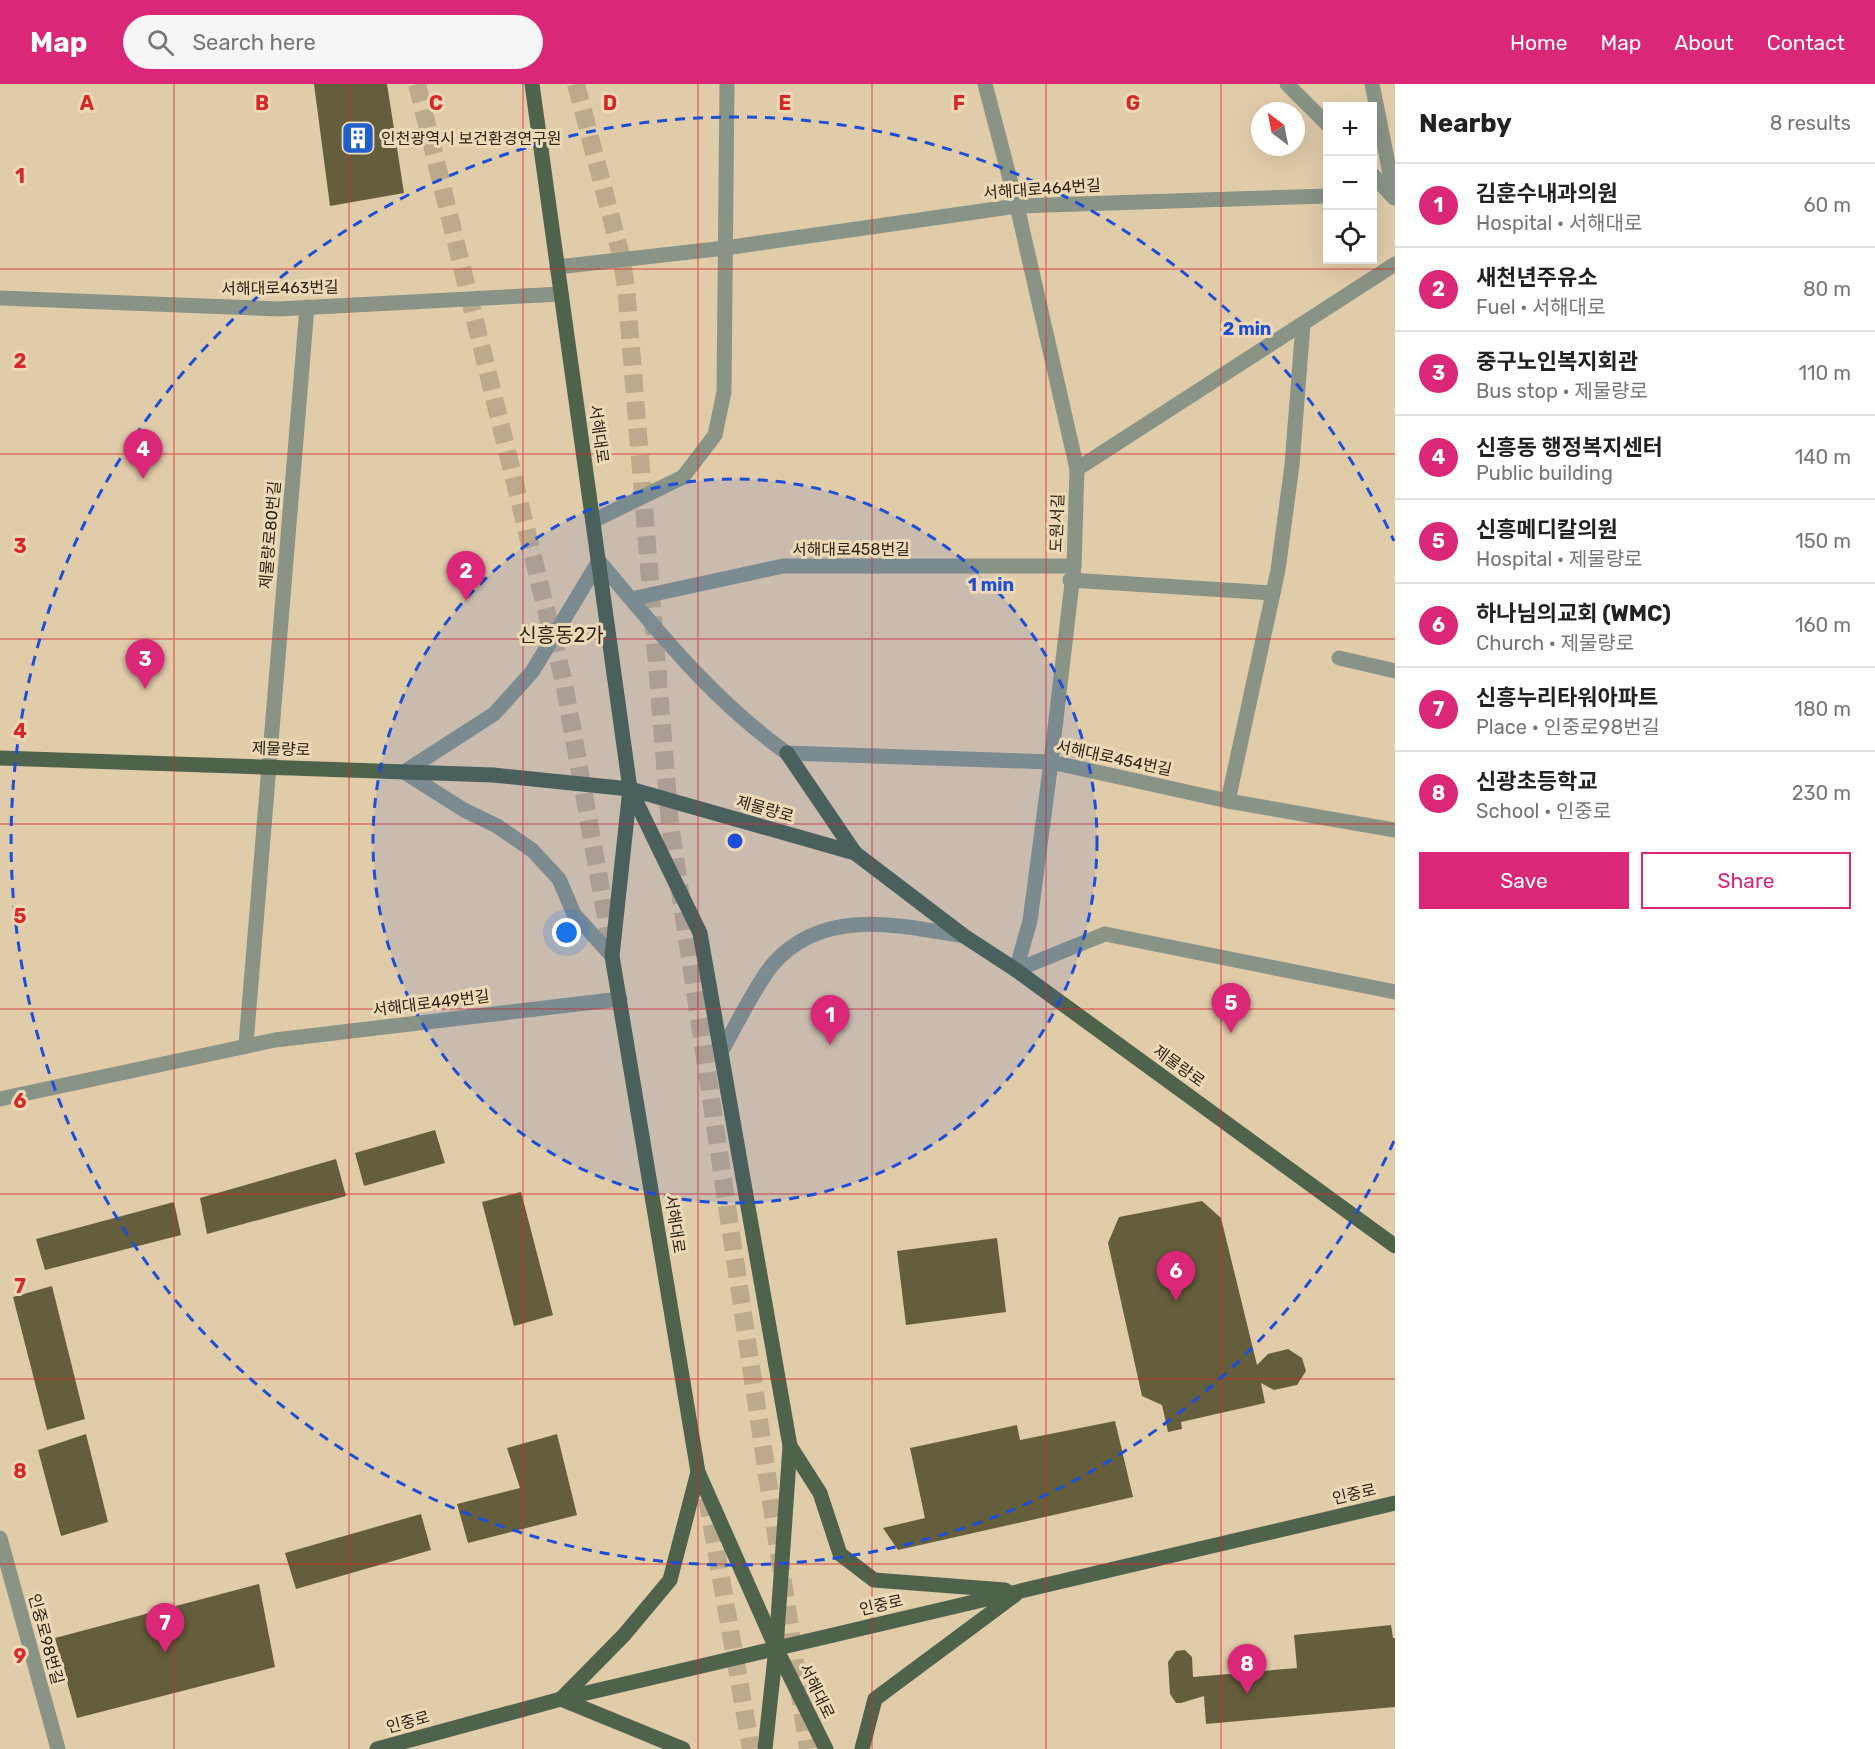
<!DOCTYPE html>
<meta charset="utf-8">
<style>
:root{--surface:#fff;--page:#f6f6f6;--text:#222;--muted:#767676;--line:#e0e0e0;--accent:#db2777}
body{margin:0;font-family:Rubik,"Noto Sans KR",sans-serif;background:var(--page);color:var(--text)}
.controls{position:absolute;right:18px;top:18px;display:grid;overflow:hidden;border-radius:0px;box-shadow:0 6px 24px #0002}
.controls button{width:54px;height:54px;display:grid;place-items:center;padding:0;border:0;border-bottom:2px solid var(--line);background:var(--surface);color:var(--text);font:30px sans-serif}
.compass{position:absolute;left:1251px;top:18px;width:54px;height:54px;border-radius:50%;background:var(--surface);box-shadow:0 6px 24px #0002;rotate:328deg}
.you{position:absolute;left:567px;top:849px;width:21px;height:21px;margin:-15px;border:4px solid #fff;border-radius:50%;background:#1a73e8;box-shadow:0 0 0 9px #1a73e833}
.badge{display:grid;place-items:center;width:39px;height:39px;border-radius:50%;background:var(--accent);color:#fff;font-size:20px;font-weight:700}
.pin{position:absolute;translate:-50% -50px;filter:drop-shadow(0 2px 3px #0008)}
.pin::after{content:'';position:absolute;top:32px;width:21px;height:18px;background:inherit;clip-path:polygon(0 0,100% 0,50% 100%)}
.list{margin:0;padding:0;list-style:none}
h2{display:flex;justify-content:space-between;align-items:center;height:78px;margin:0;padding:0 24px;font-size:26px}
h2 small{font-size:20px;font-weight:400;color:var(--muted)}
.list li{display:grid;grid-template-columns:39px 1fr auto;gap:18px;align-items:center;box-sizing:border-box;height:84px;padding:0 24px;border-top:2px solid var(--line)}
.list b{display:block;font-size:22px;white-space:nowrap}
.list p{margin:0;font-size:20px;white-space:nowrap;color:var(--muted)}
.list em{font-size:20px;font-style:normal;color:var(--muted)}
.actions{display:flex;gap:12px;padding:18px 24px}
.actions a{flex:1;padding:14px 0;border:2px solid var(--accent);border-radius:0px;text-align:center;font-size:21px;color:var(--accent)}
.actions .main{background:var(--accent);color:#fff}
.icon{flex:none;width:33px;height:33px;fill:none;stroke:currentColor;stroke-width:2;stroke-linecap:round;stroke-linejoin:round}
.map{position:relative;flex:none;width:1395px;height:1665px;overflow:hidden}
header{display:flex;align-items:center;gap:36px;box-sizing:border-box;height:84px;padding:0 30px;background:var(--accent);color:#fff}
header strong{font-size:28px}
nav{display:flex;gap:33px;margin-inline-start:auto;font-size:21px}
.search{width:420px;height:54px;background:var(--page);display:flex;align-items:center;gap:15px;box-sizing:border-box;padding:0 21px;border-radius:33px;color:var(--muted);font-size:22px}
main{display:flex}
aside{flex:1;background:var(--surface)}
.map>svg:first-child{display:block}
.building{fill:#645e3c}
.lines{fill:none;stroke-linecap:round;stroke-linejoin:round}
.highway-tunnel{stroke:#bdaa8d;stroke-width:18;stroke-dasharray:18 9;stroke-linecap:butt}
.minor{stroke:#899487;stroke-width:15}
.major{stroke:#4f634c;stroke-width:15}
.grid{fill:none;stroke:#d62828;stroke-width:1.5;stroke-opacity:0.55}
.ring{fill:none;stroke:#1d4ed8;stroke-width:3;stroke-dasharray:10 8}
.labels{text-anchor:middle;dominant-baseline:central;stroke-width:6;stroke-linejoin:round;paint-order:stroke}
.poi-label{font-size:16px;fill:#2c2417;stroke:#eed9b6;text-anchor:start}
.street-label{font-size:16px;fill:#2c2417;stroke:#eed9b6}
.quarter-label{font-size:20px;fill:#2c2417;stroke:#eed9b6}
.grid-label{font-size:20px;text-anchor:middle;font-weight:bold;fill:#d62828;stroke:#eed9b6;stroke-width:6;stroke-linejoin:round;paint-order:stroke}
.centre{fill:#1d4ed8;stroke:#eed9b6;stroke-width:3}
.ring-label{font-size:18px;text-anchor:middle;font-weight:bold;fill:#1d4ed8;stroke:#eed9b6;stroke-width:6;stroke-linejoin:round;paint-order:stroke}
</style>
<header>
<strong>Map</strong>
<div class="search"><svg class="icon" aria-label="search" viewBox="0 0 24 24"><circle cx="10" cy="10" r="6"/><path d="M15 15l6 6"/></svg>Search here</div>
<nav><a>Home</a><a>Map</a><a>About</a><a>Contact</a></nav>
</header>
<main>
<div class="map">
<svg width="1395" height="1665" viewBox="0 0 1395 1665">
<rect width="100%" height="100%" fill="#e1ccaa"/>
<g class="building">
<path d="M314,0H387L404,109L330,122Z"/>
<path d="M435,1046L445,1079L364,1102L355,1069Z"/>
<path d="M336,1075L346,1112L207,1150L200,1114Z"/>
<path d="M521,1108L553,1231L514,1242L482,1118Z"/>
<path d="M1202,1117L1221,1134L1257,1281L1268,1270L1288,1265L1302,1274L1306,1287L1297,1301L1274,1306L1261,1299L1265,1319L1181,1338L1182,1345L1168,1348L1162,1321L1142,1312L1108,1159L1119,1133Z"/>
<path d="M174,1118L181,1151L45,1186L36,1155Z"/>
<path d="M997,1154L1006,1228L906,1241L897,1167Z"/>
<path d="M52,1202L85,1335L47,1346L13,1213Z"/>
<path d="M1115,1337L1133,1413L898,1466L883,1444L925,1434L910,1364L1017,1341L1020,1356Z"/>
<path d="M86,1350L108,1438L61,1452L38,1366Z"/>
<path d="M557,1350L577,1431L468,1459L457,1420L520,1404L507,1364Z"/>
<path d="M421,1430L431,1466L296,1505L285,1469Z"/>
<path d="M259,1500L275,1583L77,1634L55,1554Z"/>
<path d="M1391,1541L1393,1554H1395V1623L1206,1640L1204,1612L1181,1619H1176L1170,1610L1168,1578L1176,1567L1185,1566L1192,1573L1193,1593L1297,1584L1294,1551Z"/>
</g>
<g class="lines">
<g class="highway-tunnel">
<path d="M417,0L564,599L612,867"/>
<path d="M576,0L621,171L626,203L670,740L808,1665"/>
<path d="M707,1414L751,1665"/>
</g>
<g class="minor">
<path d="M985,0L1017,122L1077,385L1074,482L1051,678L1030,837L1016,886"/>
<path d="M1287,0L1328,41"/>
<path d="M1372,0L1395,114"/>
<path d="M1372,90L1394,114"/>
<path d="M557,183L725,164L1017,122L1328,112"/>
<path d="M0,214L279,225L561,210"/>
<path d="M1077,385L1395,180"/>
<path d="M593,437L683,393L715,351L724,308L727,0"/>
<path d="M1070,496L1273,509"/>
<path d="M631,515L783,482H1074"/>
<path d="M1339,574L1395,587"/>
<path d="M1228,717L1278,486L1292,381L1303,240"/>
<path d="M612,872L574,830L559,795L532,766L497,742L464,726L404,688L494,630L532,588L599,477C658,547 711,615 787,669L1051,678L1228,717L1395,746"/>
<path d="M1016,886L1105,850L1395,908"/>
<path d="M246,960L307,223"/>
<path d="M721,968C736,942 755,902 773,880C823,823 897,841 964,852"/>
<path d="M0,1015L275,956L620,915"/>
<path d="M0,1454L58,1665"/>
</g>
<g class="major">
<path d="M532,0L630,705L612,872L698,1388L776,1564L765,1665"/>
<path d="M787,669L855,769"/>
<path d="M0,674L493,691L630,705L855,769L964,852L1016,886L1395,1162"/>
<path d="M630,705L700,849L790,1362L776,1564L826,1665"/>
<path d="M790,1362L820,1409L840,1470L874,1496L1005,1506"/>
<path d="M561,1615L624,1551L670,1496L698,1388"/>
<path d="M561,1615L683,1665"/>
<path d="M377,1665L561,1615L1395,1419"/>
<path d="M862,1665L875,1615L1015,1511"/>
</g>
</g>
<path class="grid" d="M174,0V1665M349,0V1665M523,0V1665M698,0V1665M872,0V1665M1046,0V1665M1221,0V1665M0,185H1395M0,370H1395M0,555H1395M0,740H1395M0,925H1395M0,1110H1395M0,1295H1395M0,1480H1395"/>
<circle cx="735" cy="757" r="362" fill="#1d4ed8" fill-opacity=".12"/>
<g class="ring">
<circle cx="735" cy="757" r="362"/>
<path d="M1394 1057A724 724 0 1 1 1394 457"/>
</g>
<defs>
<g id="building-square" transform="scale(1.725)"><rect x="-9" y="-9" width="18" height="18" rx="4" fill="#205fcb" stroke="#eed9b6"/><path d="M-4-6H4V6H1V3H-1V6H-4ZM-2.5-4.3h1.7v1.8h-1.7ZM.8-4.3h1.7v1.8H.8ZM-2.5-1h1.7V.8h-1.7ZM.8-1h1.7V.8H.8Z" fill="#fff"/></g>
</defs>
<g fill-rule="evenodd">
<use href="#building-square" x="358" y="54"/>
</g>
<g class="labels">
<g class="poi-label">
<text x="381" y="54">인천광역시 보건환경연구원</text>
</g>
<g class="street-label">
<text transform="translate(1042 105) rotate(-4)">서해대로464번길</text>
<text transform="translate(280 204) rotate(-1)">서해대로463번길</text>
<text transform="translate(599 350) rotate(82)">서해대로</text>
<text transform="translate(1057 439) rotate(-88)">도원서길</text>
<text transform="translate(270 451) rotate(-85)">제물량로80번길</text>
<text x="851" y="465">서해대로458번길</text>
<text transform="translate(281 665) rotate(2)">제물량로</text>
<text transform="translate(1114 674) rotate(12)">서해대로454번길</text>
<text transform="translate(765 725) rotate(16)">제물량로</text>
<text transform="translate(431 919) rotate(-7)">서해대로449번길</text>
<text transform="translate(1179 982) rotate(36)">제물량로</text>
<text transform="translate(675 1140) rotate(81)">서해대로</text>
<text transform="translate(1354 1410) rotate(-13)">인중로</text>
<text transform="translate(881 1521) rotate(-13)">인중로</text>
<text transform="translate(46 1555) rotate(75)">인중로98번길</text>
<text transform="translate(817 1607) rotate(64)">서해대로</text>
<text transform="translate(408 1638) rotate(-15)">인중로</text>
</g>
<g class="quarter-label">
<text x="561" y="551">신흥동2가</text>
</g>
</g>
<g class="grid-label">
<text x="87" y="26">A</text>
<text x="262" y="26">B</text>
<text x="436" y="26">C</text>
<text x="610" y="26">D</text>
<text x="785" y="26">E</text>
<text x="959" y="26">F</text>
<text x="1133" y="26">G</text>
<text x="20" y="99">1</text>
<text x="20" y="284">2</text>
<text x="20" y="469">3</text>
<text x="20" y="654">4</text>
<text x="20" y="839">5</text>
<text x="20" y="1024">6</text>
<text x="20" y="1209">7</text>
<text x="20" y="1394">8</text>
<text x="20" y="1579">9</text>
</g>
<circle cx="735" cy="757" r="9" class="centre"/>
<g class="ring-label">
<text x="1247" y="251">2 min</text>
<text x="991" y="507">1 min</text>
</g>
</svg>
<div class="controls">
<button>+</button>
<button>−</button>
<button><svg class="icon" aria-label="locate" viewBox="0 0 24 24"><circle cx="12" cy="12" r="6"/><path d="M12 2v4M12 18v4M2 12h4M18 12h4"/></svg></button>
</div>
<svg class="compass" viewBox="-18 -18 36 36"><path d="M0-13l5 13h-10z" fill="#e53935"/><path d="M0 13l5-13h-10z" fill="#767676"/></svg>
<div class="you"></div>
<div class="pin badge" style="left:830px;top:961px">1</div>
<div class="pin badge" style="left:466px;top:517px">2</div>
<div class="pin badge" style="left:145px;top:605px">3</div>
<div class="pin badge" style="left:143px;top:395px">4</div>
<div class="pin badge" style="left:1231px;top:949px">5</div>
<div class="pin badge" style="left:1176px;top:1217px">6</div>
<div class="pin badge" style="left:165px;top:1569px">7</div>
<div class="pin badge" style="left:1247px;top:1610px">8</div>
</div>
<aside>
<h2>Nearby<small>8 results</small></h2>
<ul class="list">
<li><span class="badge">1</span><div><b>김훈수내과의원</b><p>Hospital · 서해대로</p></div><em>60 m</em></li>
<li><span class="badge">2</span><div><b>새천년주유소</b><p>Fuel · 서해대로</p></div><em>80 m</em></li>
<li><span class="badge">3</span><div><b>중구노인복지회관</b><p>Bus stop · 제물량로</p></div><em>110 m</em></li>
<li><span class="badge">4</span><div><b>신흥동 행정복지센터</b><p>Public building</p></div><em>140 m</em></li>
<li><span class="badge">5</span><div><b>신흥메디칼의원</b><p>Hospital · 제물량로</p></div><em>150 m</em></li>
<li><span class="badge">6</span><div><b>하나님의교회 (WMC)</b><p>Church · 제물량로</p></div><em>160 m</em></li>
<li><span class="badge">7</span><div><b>신흥누리타워아파트</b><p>Place · 인중로98번길</p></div><em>180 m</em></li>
<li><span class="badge">8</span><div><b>신광초등학교</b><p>School · 인중로</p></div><em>230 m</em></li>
</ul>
<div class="actions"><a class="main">Save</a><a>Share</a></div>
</aside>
</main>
